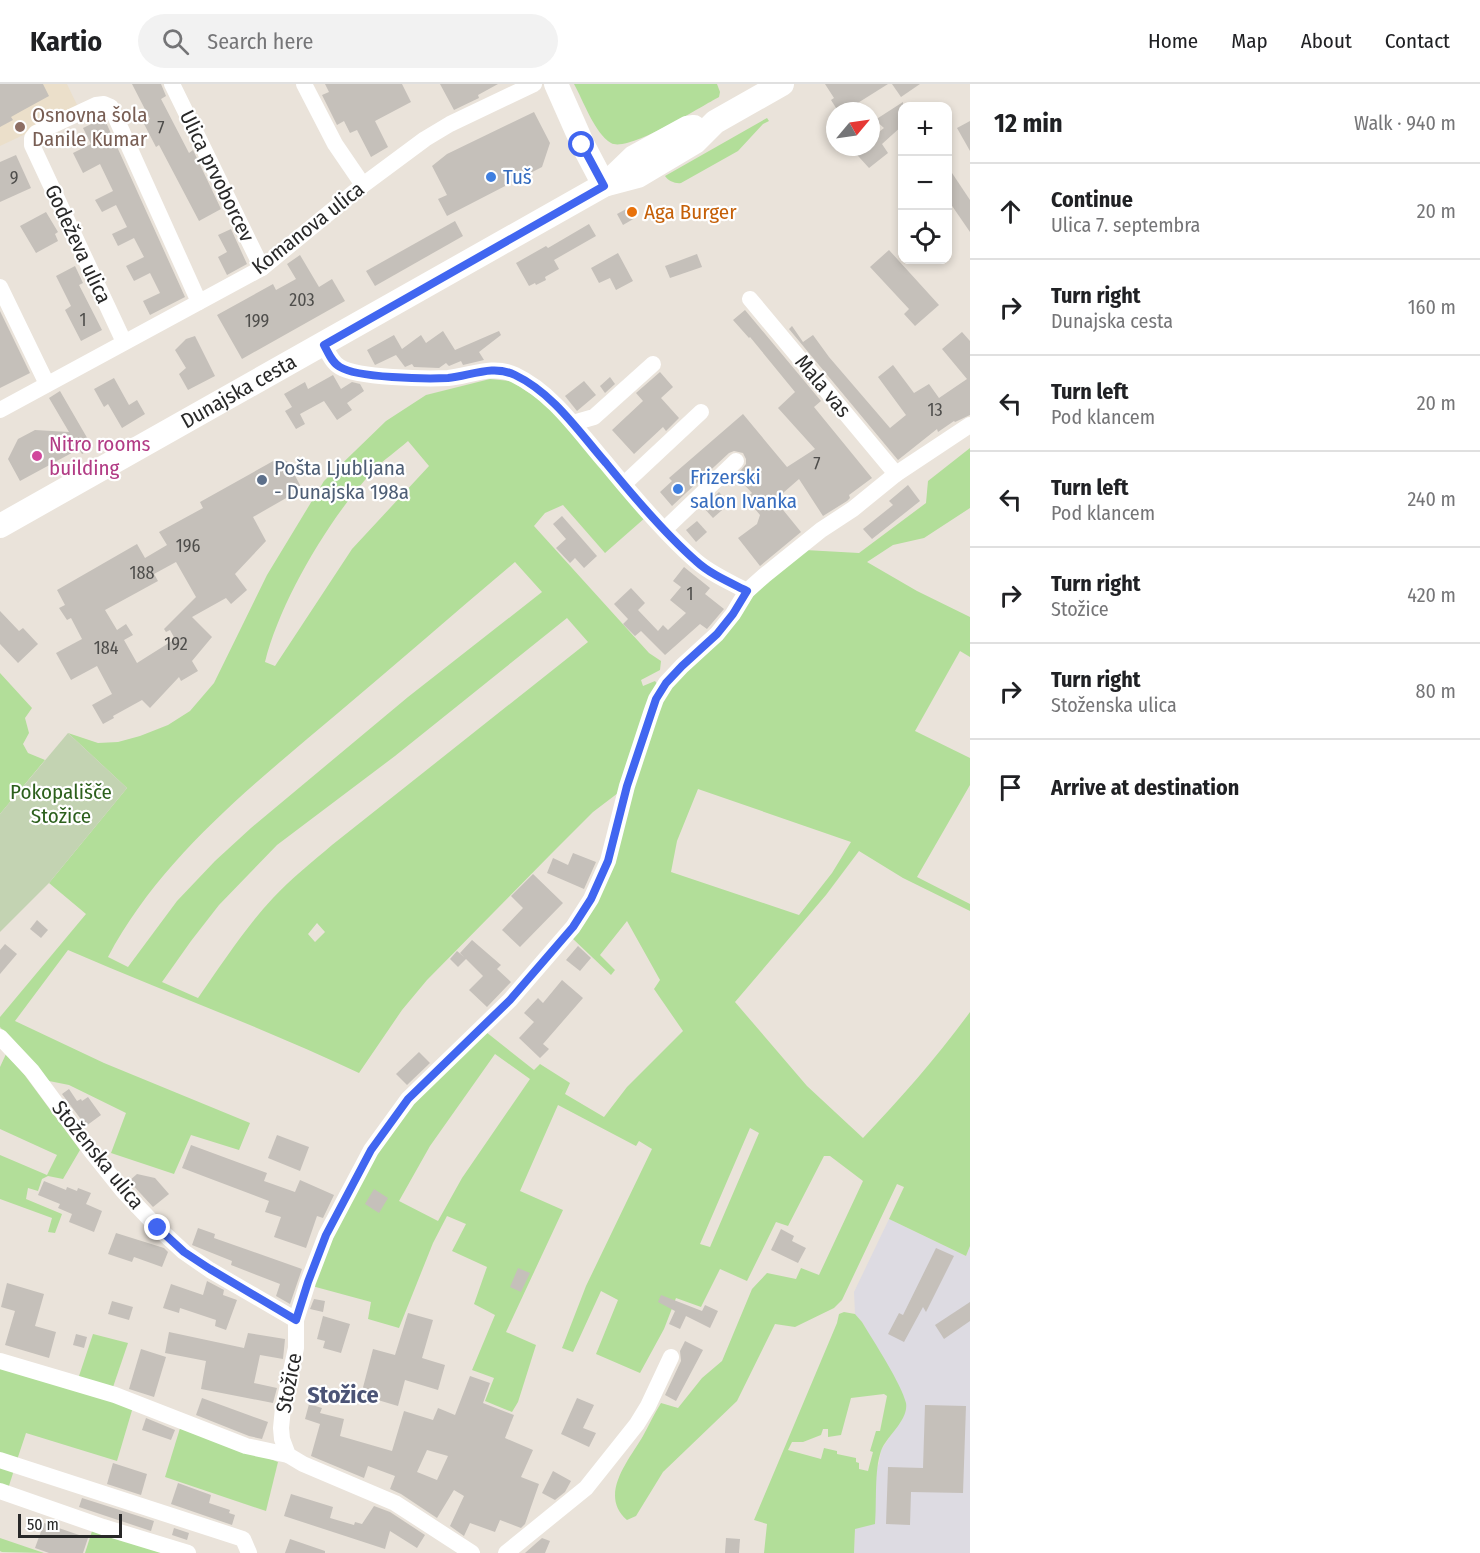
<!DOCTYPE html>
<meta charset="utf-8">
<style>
:root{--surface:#fff;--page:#f2f2f2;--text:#202124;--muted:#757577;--line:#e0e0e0}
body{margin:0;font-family:"Fira Sans Condensed",sans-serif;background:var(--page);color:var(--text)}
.controls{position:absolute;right:18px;top:18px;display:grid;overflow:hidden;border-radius:12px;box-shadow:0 3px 9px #0003}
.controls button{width:54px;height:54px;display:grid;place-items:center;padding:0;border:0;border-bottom:2px solid var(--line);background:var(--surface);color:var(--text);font:30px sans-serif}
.compass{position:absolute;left:826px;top:18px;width:54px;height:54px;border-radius:50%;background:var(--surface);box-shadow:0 3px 9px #0003;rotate:61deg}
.scale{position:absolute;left:18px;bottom:15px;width:104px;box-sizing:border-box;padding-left:6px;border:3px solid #282828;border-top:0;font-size:16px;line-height:21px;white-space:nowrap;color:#282828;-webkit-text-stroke:4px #fff;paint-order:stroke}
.stop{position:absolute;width:18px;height:18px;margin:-14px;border:4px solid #4166f0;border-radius:50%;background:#fff}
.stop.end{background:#4166f0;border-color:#fff;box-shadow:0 2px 6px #0008}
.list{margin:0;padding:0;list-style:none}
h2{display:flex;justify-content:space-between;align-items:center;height:78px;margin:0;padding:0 24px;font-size:26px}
h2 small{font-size:20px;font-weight:400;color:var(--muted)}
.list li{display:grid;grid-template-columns:39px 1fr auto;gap:18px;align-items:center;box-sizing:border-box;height:96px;padding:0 24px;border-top:2px solid var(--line)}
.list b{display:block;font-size:22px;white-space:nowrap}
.list p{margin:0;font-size:20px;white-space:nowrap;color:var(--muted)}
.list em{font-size:20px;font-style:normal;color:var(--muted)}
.icon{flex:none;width:33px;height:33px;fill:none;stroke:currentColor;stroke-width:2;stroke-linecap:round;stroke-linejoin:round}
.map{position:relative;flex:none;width:970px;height:1469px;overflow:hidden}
header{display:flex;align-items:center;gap:36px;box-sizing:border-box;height:84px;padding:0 30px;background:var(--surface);border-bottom:2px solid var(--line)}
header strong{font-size:28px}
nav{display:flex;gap:33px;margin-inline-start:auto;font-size:21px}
.search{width:420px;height:54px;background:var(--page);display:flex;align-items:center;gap:15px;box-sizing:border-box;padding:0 21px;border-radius:33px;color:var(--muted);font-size:22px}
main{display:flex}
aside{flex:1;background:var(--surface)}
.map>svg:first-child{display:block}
.industrial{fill:#dddbe2}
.education{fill:#ebdfca}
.green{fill:#b2de99;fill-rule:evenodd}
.cemetery{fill:#c3d3b2}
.building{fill:#c5c0ba;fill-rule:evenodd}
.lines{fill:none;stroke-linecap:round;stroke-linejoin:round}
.street{stroke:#fff;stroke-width:16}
.secondary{stroke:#fff;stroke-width:24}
.route{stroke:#4166f0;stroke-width:8}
.education-dot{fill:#8d6e63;stroke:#fff;stroke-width:2}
.shop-dot{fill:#3f7fe0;stroke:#fff;stroke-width:2}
.food-dot{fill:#e8710a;stroke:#fff;stroke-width:2}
.hotel-dot{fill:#d1479c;stroke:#fff;stroke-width:2}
.service-dot{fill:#5c6f8a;stroke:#fff;stroke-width:2}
.labels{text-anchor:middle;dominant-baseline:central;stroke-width:4.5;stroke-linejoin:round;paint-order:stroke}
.number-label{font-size:18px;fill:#4f4e4c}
.education-label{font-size:21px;fill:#785e54;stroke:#fff;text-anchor:start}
.street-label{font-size:21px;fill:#282828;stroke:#fff}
.shop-label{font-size:21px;fill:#366cbe;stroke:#fff;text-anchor:start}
.food-label{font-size:21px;fill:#c56008;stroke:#fff;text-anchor:start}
.hotel-label{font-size:21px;fill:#b23c85;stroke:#fff;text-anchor:start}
.service-label{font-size:21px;fill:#4e5e75;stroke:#fff;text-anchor:start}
.park-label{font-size:21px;fill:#2c601d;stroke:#fff}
.quarter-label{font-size:24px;font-weight:bold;fill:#4b5476;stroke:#fff}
</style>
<header>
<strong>Kartio</strong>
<div class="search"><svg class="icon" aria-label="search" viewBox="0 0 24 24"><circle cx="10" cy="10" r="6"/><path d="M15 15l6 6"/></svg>Search here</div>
<nav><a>Home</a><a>Map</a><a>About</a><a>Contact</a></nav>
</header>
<main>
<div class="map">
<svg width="970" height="1469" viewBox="0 0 970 1469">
<rect width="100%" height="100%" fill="#eae3da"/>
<path class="industrial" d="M889,1135L966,1172L970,1162V1469H854L855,1445L879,1379L881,1366L902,1334L906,1321L862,1238L855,1230L854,1208Z"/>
<path class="education" d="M0,0H67L79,25L0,62Z"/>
<g class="green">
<path d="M574,0H717L720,8L719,13C700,23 628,69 611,59C595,50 583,16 574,0Z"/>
<path d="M767,34L769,37L763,40L738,67L681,99C676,100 668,97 665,92Z"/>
<path d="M490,295L511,297L552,324L646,433L605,469L563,421L545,429L534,442L649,569L661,577L660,586L641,596L643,602L655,597L658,601L618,709L593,728L551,770L427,896L402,926L359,989C264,944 165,908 68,866L15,937L104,979L250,1039L239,1066L191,1051L174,1090L111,1069L126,1029L69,1001L49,997L0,943V933L86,830L49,799L127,704L68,649L98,659L118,658L140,652L168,641L190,627L214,599L267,491L324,397L386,337L426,311ZM408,357L429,382L352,465L275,582L265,578C280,517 330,433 373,387C383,376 397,367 408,357ZM515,478L542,508L408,613L251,744L215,777L177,817L128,883L108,873C161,773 253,701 338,629C397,579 456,528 515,478ZM567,534L588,558L332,761C312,778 291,795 273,814C245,844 222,880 198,914L162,898L191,857L219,821L277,761L395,672ZM317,839L325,848L315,858L308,850Z"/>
<path d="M970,364V424L924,454L893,461L867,478L917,507L970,533V573L960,567L915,647L970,674V701L917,793L970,820V827L903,794L859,767L826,811L735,918L807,1002L863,1054C901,1014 938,972 970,928V1162L966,1172L889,1135L904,1103L897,1100L842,1216L834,1224L795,1243L775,1240L737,1317L663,1388L636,1432L627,1436C598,1411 629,1376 643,1352C649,1341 654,1330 661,1319L678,1324L702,1294L722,1277L752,1205L767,1189L796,1195L801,1184L819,1191L863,1097L830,1072H824L788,1142L776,1138L747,1197L720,1185L701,1223L676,1214L664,1245L640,1289L596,1270L618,1216L601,1207L573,1268L562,1264L586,1202L652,1065L639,1057L636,1062L558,1021L520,1107L563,1126L506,1248L536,1261L518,1318L512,1328L485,1317L494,1294L472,1286L495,1231L474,1220L487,1183L452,1167L466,1140L447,1132L433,1159L399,1244L368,1235L371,1218L312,1202L352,1110L391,1049L413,1020L486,948L534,986L540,980L570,999L565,1010L604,1033L627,1003L683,947L654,905L660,896L627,837L600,871L615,886L611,891L572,854L645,659L668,606L766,496L805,466L859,469L926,419L928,397ZM698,705L851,758L832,789L799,831L671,788L677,757ZM495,970L530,995L462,1094L438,1137L399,1117L430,1062ZM750,1044L759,1049L710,1163L700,1160Z"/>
<path d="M0,589L32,624L25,634L29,649L23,660L28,669L45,676L0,730Z"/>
<path d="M6,970L23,989L80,1066L63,1095L48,1092L42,1095L38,1107L28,1104L26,1115L62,1130L55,1149L48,1148L52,1134L0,1115V1071L47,1091L57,1071L0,1045V983Z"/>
<path d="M844,1228L855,1230L862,1238C874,1258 901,1299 906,1319C909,1336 886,1353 881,1367C874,1387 877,1419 875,1440L855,1445L854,1469H764L767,1440L754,1436L837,1239L839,1230ZM884,1310L887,1312L880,1347H876L870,1367L873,1368L868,1387L859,1385V1379L856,1378V1374L837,1370V1367L824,1364L821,1375L788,1366L792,1358H803L821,1351L823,1345H828V1353L841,1351L851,1314Z"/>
<path d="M93,1250L128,1259L112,1306L78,1295Z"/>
<path d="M0,1281L133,1323L117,1377L26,1349L17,1376L0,1370Z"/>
<path d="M181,1341L278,1378L266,1427L165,1393Z"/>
<path d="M0,1383L14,1386L8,1405L0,1402Z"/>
<path d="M93,1444L172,1469H85Z"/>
<path d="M0,1454L44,1469L2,1468L0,1467Z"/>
</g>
<path class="cemetery" d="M68,649L127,704L49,799L0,848V730Z"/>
<g class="building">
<path d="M0,0H43L49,12L18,29L11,33L13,36L0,43Z"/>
<path d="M132,0H161L166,12L161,15L189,69L193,66L221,125L199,137L159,61L156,63L143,38L150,35Z"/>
<path d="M325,0H402L411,18L375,37L388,63L371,73L357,46L350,49L344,37L337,41L322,11L329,8Z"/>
<path d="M440,0H498L478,11L479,14L454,26Z"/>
<path d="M825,0H888L845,27H838L831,16L834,14Z"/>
<path d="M892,0H920L901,13Z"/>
<path d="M903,18V41L882,60L888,69L869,84L850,63H871V46L875,51L884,44L875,36Z"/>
<path d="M534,28L550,59L542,83L447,132L438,115L447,111L432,82L447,70Z"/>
<path d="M104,34L185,213L150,231L143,217L160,209L150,189L134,197L126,182L144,173L134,154L118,162L112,150L127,143L116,121L102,128L95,116L113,107L100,80L83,89L73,69L91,60L83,44Z"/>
<path d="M970,37V67L957,44Z"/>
<path d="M16,71L31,104L0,118V78Z"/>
<path d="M948,83L970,116V148L948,116Z"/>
<path d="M630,123L635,134L623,141L617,130Z"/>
<path d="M46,128L58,148L55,150L58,157L36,169L20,142Z"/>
<path d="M455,137L463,152L375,202L366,187Z"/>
<path d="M589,140L596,152L554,176L559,185L545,193L546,196L536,201L535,199L529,202L516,179L546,162L548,164Z"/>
<path d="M231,145L247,180L227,191L218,173L227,168L218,151Z"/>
<path d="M889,166L939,221L915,242L904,230L909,225L870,183Z"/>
<path d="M618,169L633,197L616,206L610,194L599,199L591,184Z"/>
<path d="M697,170L702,183L670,194L665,182Z"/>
<path d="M300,171L319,203L332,195L345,217L242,275L217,231L273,200L276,206L296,195L287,180Z"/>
<path d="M75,182L83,199L79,201L102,246L81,257L65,226L71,222L56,192Z"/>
<path d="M745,226L821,317L814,323L872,394L849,411L850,414L847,417L823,432L799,395L775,416L801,448L760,482L738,454L757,440L760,431L746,414L752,409L736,392L746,380V375L743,369L734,367L729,369L672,422L660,408L672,397L669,394L743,330L787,383L815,365L778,324L795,308L750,253L749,254L733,236Z"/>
<path d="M0,227L30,289L0,304Z"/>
<path d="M792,242L803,258L813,251L829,273L890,344L906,331L878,293L893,281L914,309L929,300L939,314L967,295L942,265L962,248L970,257V331L955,338L954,337L938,348L937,345L898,376L789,245Z"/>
<path d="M443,247L455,266L499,247L501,251L479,268L484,276L463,281L461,277L449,282L446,279L439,284L414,283L412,280L405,283L396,271L375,281L367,266L394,251L402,265L421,251L426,259Z"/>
<path d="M195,252L215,292L188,306L179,290L186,284L175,266L186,255Z"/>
<path d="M660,288L673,303L661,314L679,334L666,347L663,343L634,370L612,346L643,317L636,309Z"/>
<path d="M333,291L341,305L352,298L360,300L364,307L347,319L352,326L337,336L324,317L300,330L305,340L296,345L285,327L292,323L284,310L305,298L308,305Z"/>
<path d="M610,293L615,300L605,309L600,302Z"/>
<path d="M114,294L129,321L137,316L145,330L122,344L108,320L104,323L94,305Z"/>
<path d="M584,297L596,311L577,327L565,312Z"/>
<path d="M60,307L93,364L82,370L79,365L20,397L8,375L18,355L35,346L69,348L49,314Z"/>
<path d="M282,375L288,378L302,405L253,433L266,457L235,490L247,506L231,520L226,514L192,533L212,553L192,577L198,587L181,597L179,593L150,624L142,616L113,632L114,634L103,640L92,621L112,610L97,582L71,596L56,569L82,555L71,534L67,536L59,524L65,521L57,506L137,460L145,474L167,461L159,448L203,424L200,418L275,376ZM176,478L196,513L164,545L166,548L170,546L175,555L137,579L124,556L133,551L126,540L117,546L105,526L158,497L154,490Z"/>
<path d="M908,401L920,417L872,455L863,445L893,421L889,417Z"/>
<path d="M719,408L729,420L713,434L703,423Z"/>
<path d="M562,432L597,472L584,484L575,474L570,479L556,464L566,455L553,440Z"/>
<path d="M697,437L707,448L696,458L686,446Z"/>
<path d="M684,483L710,504L705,510L724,525L707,545L700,540L665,571L641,547L635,552L623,540L628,535L614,520L631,504L645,519L638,526L658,547L663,541L668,546L686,529L670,516L681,503L673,497Z"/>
<path d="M0,527L19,547L23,544L38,560L18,579L0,560Z"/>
<path d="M573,769L596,778L584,805L547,789L553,774L568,781Z"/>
<path d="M533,790L563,819L520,863L502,846L523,824L511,812Z"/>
<path d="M37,836L48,846L41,854L30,845Z"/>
<path d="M472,856L501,881L497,885L511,898L487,923L469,906L483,892L466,875L458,883L450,875L457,867L464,873L460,869Z"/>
<path d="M5,860L17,870L0,890V866Z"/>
<path d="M578,862L591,874L580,887L566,876Z"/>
<path d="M562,896L583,914L543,960L549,965L540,974L519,954L534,938L524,929L538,914L543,919Z"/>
<path d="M419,968L430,979L407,1001L396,990Z"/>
<path d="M69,1005L77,1017L81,1015L82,1017L88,1013L101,1031L86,1042L71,1022L77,1017L71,1022L62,1010Z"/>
<path d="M277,1051L309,1063L300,1087L268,1074Z"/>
<path d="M191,1061L267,1089L264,1097L295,1108L300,1096L334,1111L323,1134L317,1132L306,1164L274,1153L281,1133L265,1128L269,1117L182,1084Z"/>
<path d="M137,1090L155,1094L169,1110L153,1123L129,1097Z"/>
<path d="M44,1097L66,1106L67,1103L77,1107L78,1104L91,1109L86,1120L102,1127L94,1148L69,1138L72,1130L58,1124L60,1120L38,1111Z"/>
<path d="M374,1105L388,1114L379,1129L365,1120Z"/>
<path d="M198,1144L215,1150L214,1154L302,1185L290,1220L276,1212L280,1200L231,1181L232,1177L192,1161Z"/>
<path d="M781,1145L794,1152L792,1157L806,1164L798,1179L771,1166Z"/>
<path d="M116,1149L164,1164L168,1168L162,1183L134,1173L132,1178L108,1170Z"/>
<path d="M936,1164L954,1172L926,1228L923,1223L904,1258L888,1250L899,1229L903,1231Z"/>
<path d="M518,1184L530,1189L521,1208L510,1203Z"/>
<path d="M207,1197L224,1206L223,1211L237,1216L226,1246L215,1242L216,1236L180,1224L179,1229L163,1224L171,1200L203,1211Z"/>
<path d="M7,1199L44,1210L35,1242L56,1248L49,1274L5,1261L15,1227L1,1223Z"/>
<path d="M661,1211L702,1227L705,1221L718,1227L710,1244L686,1232L680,1245L669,1240L675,1227L658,1218Z"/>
<path d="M314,1215L325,1217L323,1228L310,1225Z"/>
<path d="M112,1217L133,1223L129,1236L108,1230Z"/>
<path d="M970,1218V1237L944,1255L935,1241Z"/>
<path d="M408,1229L433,1236L422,1274L445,1281L438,1306L405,1296L398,1322L361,1311L373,1265L395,1271Z"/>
<path d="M323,1232L350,1240L341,1269L323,1264L325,1257L317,1255Z"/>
<path d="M169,1248L244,1264L248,1249L285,1255L283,1275L260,1271L254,1299L277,1304L273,1319L201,1305L206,1277L165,1269Z"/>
<path d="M76,1250L87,1253L84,1264L73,1261Z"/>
<path d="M685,1257L703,1266L676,1317L665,1311L681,1277L680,1267Z"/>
<path d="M141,1265L166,1273L154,1313L129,1305Z"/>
<path d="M470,1292L490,1299L483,1319L514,1331L505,1354L533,1366L521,1393L539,1400L525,1440L521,1444L500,1436L495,1448L470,1439L464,1452L450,1442L464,1412L454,1406L437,1434L401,1410L390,1405L395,1392L368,1382L364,1394L311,1372L320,1340L305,1335L309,1320L322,1324L320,1329L344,1335L340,1352L392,1367L404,1327L433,1336L438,1324L455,1331ZM427,1366L448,1372L437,1396L417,1388Z"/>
<path d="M202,1314L268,1338L262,1355L249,1352L196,1331Z"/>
<path d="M577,1314L594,1321L583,1344L596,1349L589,1363L561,1350Z"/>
<path d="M925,1321L966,1322L963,1409L911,1408L910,1441L886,1440L888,1383L923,1384Z"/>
<path d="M146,1334L175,1346L171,1356L142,1346Z"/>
<path d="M113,1379L147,1390L141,1411L107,1400Z"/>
<path d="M553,1387L571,1397L565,1408L555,1416L542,1409Z"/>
<path d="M178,1399L211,1411L209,1419L230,1426L229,1429L235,1431L232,1441L171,1420Z"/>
<path d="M291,1410L333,1423L330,1434L354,1441L355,1438L362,1440L374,1422L390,1428L425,1451L417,1464L390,1447L385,1465L284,1432Z"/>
<path d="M82,1414L154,1437L151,1447L79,1423Z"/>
<path d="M44,1439L88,1454L83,1469H49L35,1464Z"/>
<path d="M174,1444L189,1449L187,1456L172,1451Z"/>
<path d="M542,1454L550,1457L545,1469H525Z"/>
<path d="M726,1454L740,1455L739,1469H725Z"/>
<path d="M290,1455L325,1467V1469H285Z"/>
</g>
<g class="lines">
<g class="street">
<path d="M172,0L262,184"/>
<path d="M304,0L335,60L363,101"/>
<path d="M0,203L47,300"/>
<path d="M750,215L896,390"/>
<path d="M124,258L32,61V54L36,49L96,21L104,20L111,23L199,218"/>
<path d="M324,261C328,268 332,279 340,283C357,294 427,295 448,294C470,292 493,280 515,291C553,309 579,348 606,379C633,412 664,449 696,477C710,489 729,498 747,507"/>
<path d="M0,326L262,184L363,101L425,55L450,40L534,0"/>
<path d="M573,339L594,333L653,280"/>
<path d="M624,400L701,328"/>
<path d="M665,445L736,377"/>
<path d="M0,953L32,987L91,1067L123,1107L158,1144L184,1168L210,1186L296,1236"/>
<path d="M0,1277L115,1311L246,1362L288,1371"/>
<path d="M0,1376L243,1455L249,1469"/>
<path d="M0,1407L103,1443L188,1469"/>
<path d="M472,1469L395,1419L303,1380L288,1371L282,1355L281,1344L283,1324L296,1264V1236L308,1198L326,1151L371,1066L408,1015L510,916L573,843L591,815L608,777L627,702L651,629L656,615L666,599L682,582L717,550L733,530L747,507L765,491L821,446L853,425L896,390L970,341"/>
<path d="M506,1469L586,1404L637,1340L648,1322L671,1273"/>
</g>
<g class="secondary">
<path d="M556,0L583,61L604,101"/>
<path d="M606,100L634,73L687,44L694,43"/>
<path id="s1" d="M0,442L604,101L638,92L695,58L715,38L782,0"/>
</g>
</g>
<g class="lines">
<path class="route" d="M158,1144L184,1168L210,1185L296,1236L308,1198L326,1151L371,1066L408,1015L510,916L573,843L591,815L608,777L627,702L656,615L666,599L682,582L717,550L733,530L747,507C729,498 710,490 696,477C664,449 633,412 606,379C579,348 553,309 515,291C493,280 470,292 448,294C426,295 357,294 340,283C332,279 328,268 324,261L604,102L582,61"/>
</g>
<circle class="education-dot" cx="20" cy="43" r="6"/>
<g class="shop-dot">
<circle cx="491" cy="93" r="6"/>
<circle cx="678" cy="405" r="6"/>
</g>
<circle class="food-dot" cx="632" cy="128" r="6"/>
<circle class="hotel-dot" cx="37" cy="372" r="6"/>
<circle class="service-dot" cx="262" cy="396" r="6"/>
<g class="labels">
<g class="number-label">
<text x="161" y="44">7</text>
<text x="14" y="94">9</text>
<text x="302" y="216">203</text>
<text x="83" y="236">1</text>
<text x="257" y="237">199</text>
<text x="935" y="326">13</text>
<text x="817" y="380">7</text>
<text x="188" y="462">196</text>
<text x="142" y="489">188</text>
<text x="690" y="510">1</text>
<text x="176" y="560">192</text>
<text x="106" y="564">184</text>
</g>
<g class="education-label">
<text x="32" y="31">Osnovna šola<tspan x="32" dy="24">Danile Kumar</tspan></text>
</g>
<g class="street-label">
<text transform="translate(217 92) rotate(64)">Ulica prvoborcev</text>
<text transform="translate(308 144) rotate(-38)">Komanova ulica</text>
<text transform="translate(78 160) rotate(65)">Godeževa ulica</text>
<text transform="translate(823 302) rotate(50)">Mala vas</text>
<text stroke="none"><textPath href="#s1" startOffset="274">Dunajska cesta</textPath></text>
<text transform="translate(98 1071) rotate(51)">Stoženska ulica</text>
<text transform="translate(289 1299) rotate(-79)">Stožice</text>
</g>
<g class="shop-label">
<text x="503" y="93">Tuš</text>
<text x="690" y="393">Frizerski<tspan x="690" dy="24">salon Ivanka</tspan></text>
</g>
<g class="food-label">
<text x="644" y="128">Aga Burger</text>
</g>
<g class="hotel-label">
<text x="49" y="360">Nitro rooms<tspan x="49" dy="24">building</tspan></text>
</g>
<g class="service-label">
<text x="274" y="384">Pošta Ljubljana<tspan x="274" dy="24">- Dunajska 198a</tspan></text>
</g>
<g class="park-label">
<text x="61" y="708">Pokopališče<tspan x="61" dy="24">Stožice</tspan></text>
</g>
<g class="quarter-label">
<text x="343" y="1311">Stožice</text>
</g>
</g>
</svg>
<div class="controls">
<button>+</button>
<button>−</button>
<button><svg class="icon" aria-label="locate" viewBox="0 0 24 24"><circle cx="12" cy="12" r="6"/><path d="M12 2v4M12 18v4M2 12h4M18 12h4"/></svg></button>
</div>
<svg class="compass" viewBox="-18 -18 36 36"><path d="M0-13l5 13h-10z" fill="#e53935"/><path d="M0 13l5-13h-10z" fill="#757577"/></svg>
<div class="scale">50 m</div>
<div class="stop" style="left:582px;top:61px"></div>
<div class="stop end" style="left:158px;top:1144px"></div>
</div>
<aside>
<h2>12 min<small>Walk · 940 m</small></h2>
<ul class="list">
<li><svg class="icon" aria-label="ahead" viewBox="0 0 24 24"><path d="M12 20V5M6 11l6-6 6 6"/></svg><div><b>Continue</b><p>Ulica 7. septembra</p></div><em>20 m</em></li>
<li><svg class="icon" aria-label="right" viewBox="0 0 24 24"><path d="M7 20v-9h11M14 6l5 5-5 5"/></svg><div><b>Turn right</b><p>Dunajska cesta</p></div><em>160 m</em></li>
<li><svg class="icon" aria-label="left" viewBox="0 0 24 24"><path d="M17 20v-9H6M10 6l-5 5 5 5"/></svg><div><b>Turn left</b><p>Pod klancem</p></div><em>20 m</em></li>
<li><svg class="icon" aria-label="left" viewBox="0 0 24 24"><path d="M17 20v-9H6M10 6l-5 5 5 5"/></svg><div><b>Turn left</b><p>Pod klancem</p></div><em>240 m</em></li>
<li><svg class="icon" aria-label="right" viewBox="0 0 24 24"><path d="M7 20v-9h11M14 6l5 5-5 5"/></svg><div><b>Turn right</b><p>Stožice</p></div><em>420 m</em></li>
<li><svg class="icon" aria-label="right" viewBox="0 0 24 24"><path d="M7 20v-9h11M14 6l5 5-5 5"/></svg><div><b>Turn right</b><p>Stoženska ulica</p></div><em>80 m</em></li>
<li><svg class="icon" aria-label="arrive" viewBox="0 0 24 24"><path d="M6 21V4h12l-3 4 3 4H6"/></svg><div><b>Arrive at destination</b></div></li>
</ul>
</aside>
</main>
